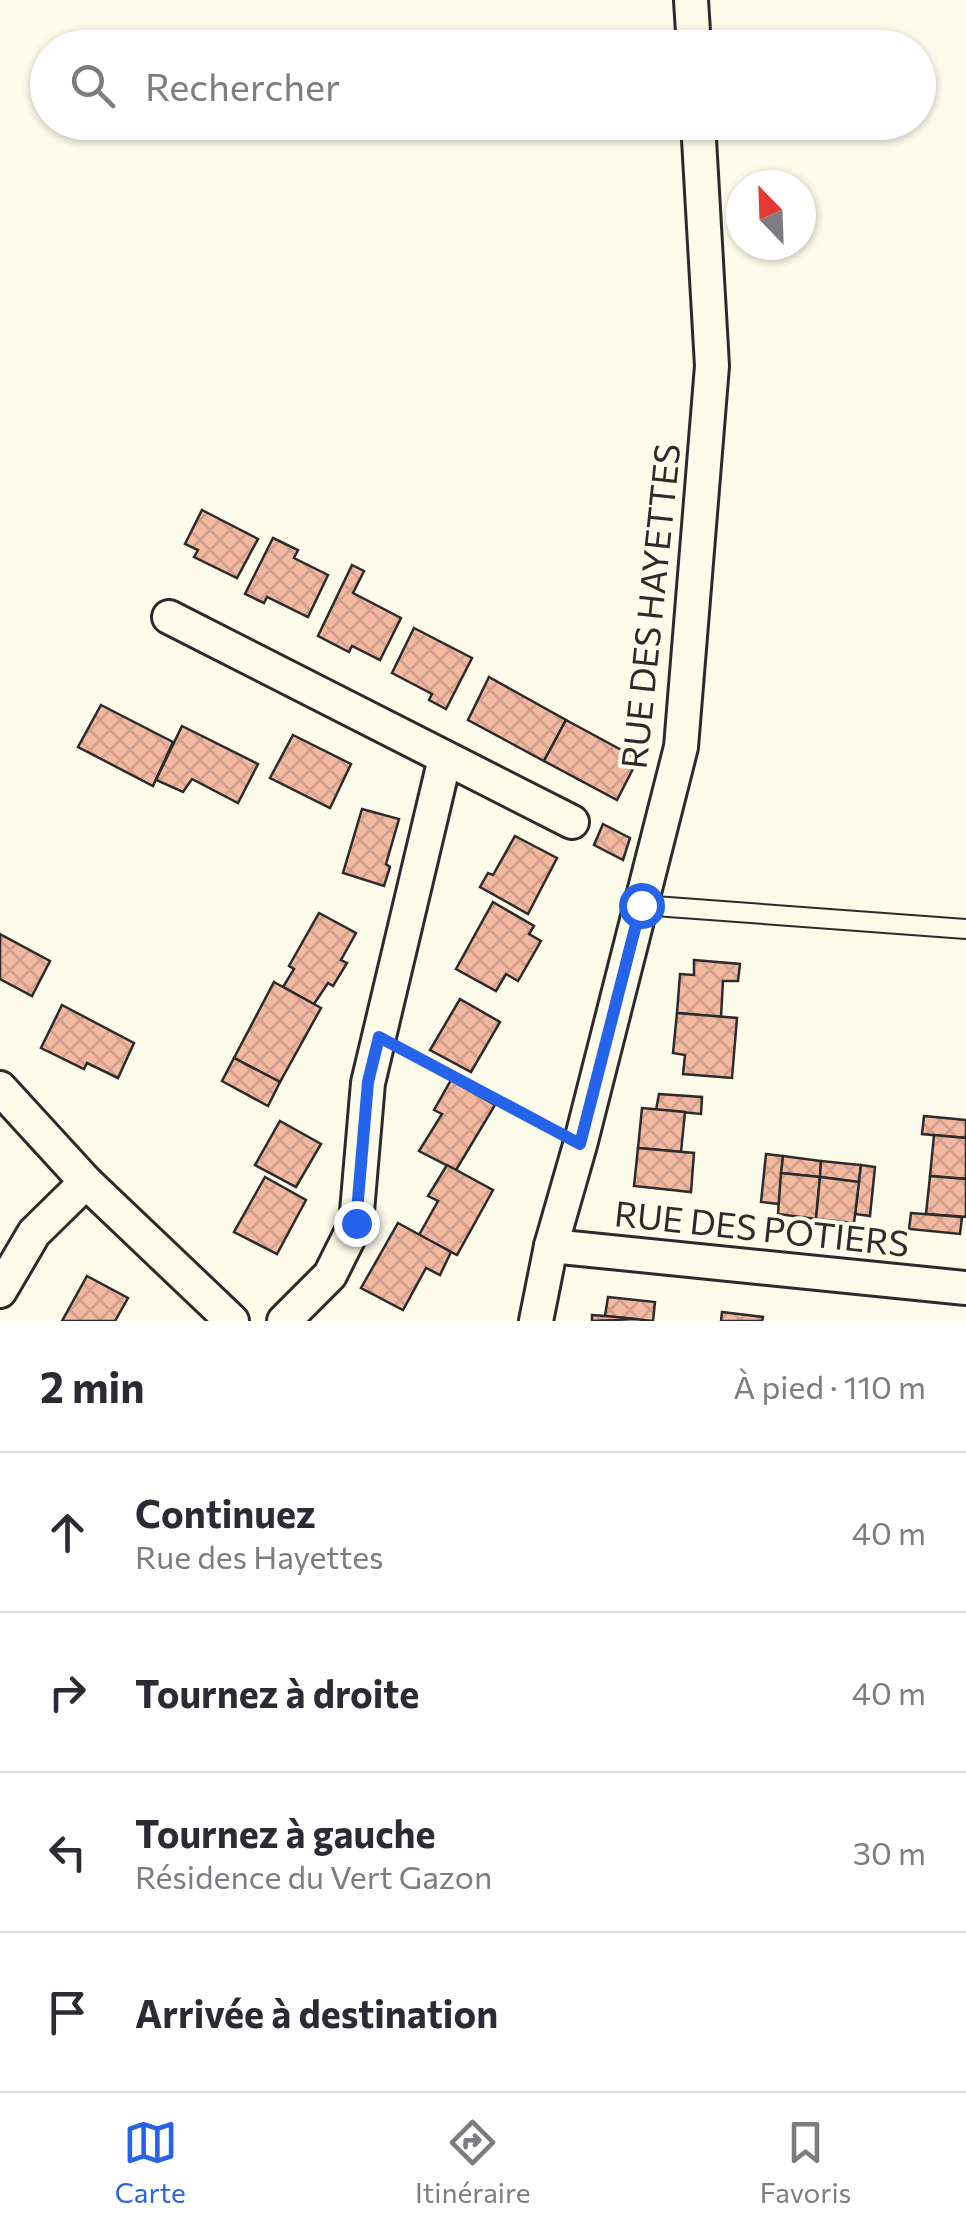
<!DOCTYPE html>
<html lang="fr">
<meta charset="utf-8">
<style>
:root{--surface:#fff;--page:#f2f2f3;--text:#2b2b33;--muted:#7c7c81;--line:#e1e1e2;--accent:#2563eb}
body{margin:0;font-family:Commissioner,sans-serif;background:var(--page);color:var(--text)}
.compass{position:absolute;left:726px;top:170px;width:90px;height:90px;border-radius:50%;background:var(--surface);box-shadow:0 2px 8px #0004;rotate:337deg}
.stop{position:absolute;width:30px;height:30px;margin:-22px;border:8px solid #2563eb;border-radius:50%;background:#fff}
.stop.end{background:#2563eb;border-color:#fff;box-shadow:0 2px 10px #0008}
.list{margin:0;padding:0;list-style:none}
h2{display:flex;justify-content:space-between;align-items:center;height:130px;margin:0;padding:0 40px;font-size:42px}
h2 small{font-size:32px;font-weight:400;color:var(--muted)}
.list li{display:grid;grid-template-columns:65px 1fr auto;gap:30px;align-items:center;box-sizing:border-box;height:160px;padding:0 40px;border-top:2px solid var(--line)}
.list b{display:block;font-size:38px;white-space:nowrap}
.list p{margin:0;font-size:32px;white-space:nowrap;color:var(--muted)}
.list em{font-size:32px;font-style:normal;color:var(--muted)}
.icon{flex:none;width:55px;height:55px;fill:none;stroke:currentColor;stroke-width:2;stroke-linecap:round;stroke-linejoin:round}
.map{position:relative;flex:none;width:966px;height:1321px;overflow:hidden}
.search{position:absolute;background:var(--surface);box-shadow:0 2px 8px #0004;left:30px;right:30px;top:30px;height:110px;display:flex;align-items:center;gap:25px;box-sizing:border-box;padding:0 35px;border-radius:55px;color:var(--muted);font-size:38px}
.sheet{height:770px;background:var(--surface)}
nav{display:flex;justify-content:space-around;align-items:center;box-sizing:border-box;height:140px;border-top:2px solid var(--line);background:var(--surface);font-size:28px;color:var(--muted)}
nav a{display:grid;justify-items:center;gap:5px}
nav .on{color:var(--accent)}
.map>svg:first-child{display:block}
.building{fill:url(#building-cross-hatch);stroke:#2b2b2b;stroke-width:2.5}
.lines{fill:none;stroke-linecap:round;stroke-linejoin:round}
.service-casing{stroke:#2b2b2b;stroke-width:22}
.minor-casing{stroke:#2b2b2b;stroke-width:38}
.path{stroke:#6a6964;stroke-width:6;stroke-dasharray:8 5;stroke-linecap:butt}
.service{stroke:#fdfbea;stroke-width:18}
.minor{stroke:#fdfbea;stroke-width:32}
.route{stroke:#2563eb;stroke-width:12}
.labels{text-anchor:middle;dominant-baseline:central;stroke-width:8;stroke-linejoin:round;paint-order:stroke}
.street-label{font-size:35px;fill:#2b2b2b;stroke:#fdfbea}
</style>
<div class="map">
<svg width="966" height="1321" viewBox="0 0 966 1321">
<defs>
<pattern id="building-cross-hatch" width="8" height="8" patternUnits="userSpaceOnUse" patternTransform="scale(2.5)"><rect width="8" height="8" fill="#f2b8a0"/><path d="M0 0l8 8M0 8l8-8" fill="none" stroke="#d09e8a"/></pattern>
</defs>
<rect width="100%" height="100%" fill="#fdfbea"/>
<g class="building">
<path d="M202,510L258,539L237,578L194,557L198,550L185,544Z"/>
<path d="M273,538L298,550L294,558L328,575L308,617L267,597L264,603L245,594Z"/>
<path d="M352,565L364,571L353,593L401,618L380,660L352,646L349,652L318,636Z"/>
<path d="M414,628L472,658L446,709L429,700L432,694L392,673Z"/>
<path d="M489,677L566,720L544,761L468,720Z"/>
<path d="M101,705L173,742L153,786L78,747Z"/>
<path d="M566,720L638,759L617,800L544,761Z"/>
<path d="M182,726L258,764L238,803L192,779L183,792L156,780Z"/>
<path d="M293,735L351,764L330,808L270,778Z"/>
<path d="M362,809L399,819L386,864L390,867L384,886L343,873Z"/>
<path d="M603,824L630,838L623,860L594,845Z"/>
<path d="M515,836L557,858L528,914L480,887L488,873L493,875Z"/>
<path d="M493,902L534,926L529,934L541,941L518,981L506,974L496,991L456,969Z"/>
<path d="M319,913L356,933L341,960L347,963L333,986L328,983L314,1004L283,987L294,969L289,966Z"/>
<path d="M0,934L50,961L32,996L0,979Z"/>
<path d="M694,960L740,964L738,981H723L721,1017L677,1013L680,974L694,975Z"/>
<path d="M274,982L321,1008L280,1082L234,1058Z"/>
<path d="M460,999L500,1022L471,1072L430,1050Z"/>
<path d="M62,1005L134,1043L118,1078L87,1063L84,1069L41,1048Z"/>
<path d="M677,1013L737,1018L732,1078L683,1074L685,1055L673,1053Z"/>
<path d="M234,1058L280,1082L268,1106L222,1081Z"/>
<path d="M451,1080L495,1105L456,1170L419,1151L442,1114L434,1110Z"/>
<path d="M659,1094L702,1097L701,1114L656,1110Z"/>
<path d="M642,1108L685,1112L681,1152L638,1148Z"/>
<path d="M924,1116L966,1120V1138L922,1134Z"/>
<path d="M280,1121L321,1144L296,1187L255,1165Z"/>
<path d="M934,1135L966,1138V1179L930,1176Z"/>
<path d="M638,1148L694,1153L691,1192L634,1186Z"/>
<path d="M766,1154L783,1156L779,1204L761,1202Z"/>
<path d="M783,1156L821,1161L820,1177L781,1173Z"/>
<path d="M821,1161L861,1165L859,1182L820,1177Z"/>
<path d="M447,1165L493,1190L457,1255L419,1235L438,1201L428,1196Z"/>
<path d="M861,1165L875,1167L870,1216L855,1214Z"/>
<path d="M781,1173L820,1177L816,1219L778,1214Z"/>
<path d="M930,1176L966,1179V1217L926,1214Z"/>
<path d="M265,1177L306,1200L277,1254L234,1232Z"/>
<path d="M820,1177L859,1182L854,1223L816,1219Z"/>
<path d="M911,1213L962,1217L960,1234L909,1229Z"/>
<path d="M398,1223L451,1252L440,1275L426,1268L403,1310L361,1288Z"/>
<path d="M87,1276L128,1298L115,1321H62Z"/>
<path d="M608,1297L655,1302L653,1321L605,1316Z"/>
<path d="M722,1312L763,1317L762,1321H721Z"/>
<path d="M592,1315L605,1316L636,1319L592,1321Z"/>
</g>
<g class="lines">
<g class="service-casing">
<path id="service" d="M641,905L966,929"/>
</g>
<g class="minor-casing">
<g id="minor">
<path d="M691,0L694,48"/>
<path d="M169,617L572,822"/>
<path d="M0,1088L86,1182L232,1321"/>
<path d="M551,1246L966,1288"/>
<path d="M0,1291L34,1233L86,1182"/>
<path d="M284,1321L330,1275L356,1223L368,1083L445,758"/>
<path d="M536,1321L551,1246L580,1145L681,747L712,366L698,122"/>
</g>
</g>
<path class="path" d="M409,1053L553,1130"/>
<use href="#service" class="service"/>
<use href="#minor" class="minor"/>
</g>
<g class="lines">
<path class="route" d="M356,1223L368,1082L379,1037L580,1144L641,905"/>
</g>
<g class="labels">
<g class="street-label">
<text transform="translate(649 606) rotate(-84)">RUE DES HAYETTES</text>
<text transform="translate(762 1227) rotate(6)">RUE DES POTIERS</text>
</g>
</g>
</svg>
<svg class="compass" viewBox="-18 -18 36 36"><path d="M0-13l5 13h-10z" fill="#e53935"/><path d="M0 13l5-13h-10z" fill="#7c7c81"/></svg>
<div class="stop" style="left:641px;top:905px"></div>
<div class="stop end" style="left:356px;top:1223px"></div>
<div class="search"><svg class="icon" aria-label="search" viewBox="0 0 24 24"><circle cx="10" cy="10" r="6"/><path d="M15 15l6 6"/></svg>Rechercher</div>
</div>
<section class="sheet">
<h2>2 min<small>À pied · 110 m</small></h2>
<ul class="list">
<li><svg class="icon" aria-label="ahead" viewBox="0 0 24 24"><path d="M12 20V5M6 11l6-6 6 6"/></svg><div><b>Continuez</b><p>Rue des Hayettes</p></div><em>40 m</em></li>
<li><svg class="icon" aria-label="right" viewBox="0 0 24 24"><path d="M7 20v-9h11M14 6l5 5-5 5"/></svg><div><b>Tournez à droite</b></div><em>40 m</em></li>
<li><svg class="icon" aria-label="left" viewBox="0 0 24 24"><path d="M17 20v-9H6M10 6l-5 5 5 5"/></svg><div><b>Tournez à gauche</b><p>Résidence du Vert Gazon</p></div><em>30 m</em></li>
<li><svg class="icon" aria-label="arrive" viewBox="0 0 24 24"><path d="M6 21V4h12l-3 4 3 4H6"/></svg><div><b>Arrivée à destination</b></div></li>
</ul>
</section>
<nav>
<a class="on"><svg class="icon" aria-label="map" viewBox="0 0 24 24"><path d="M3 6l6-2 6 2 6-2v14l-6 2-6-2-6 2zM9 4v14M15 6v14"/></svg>Carte</a>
<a><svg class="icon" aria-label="directions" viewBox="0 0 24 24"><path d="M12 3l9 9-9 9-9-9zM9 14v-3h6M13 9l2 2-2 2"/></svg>Itinéraire</a>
<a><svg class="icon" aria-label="saved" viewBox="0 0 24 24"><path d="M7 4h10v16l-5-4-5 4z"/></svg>Favoris</a>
</nav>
